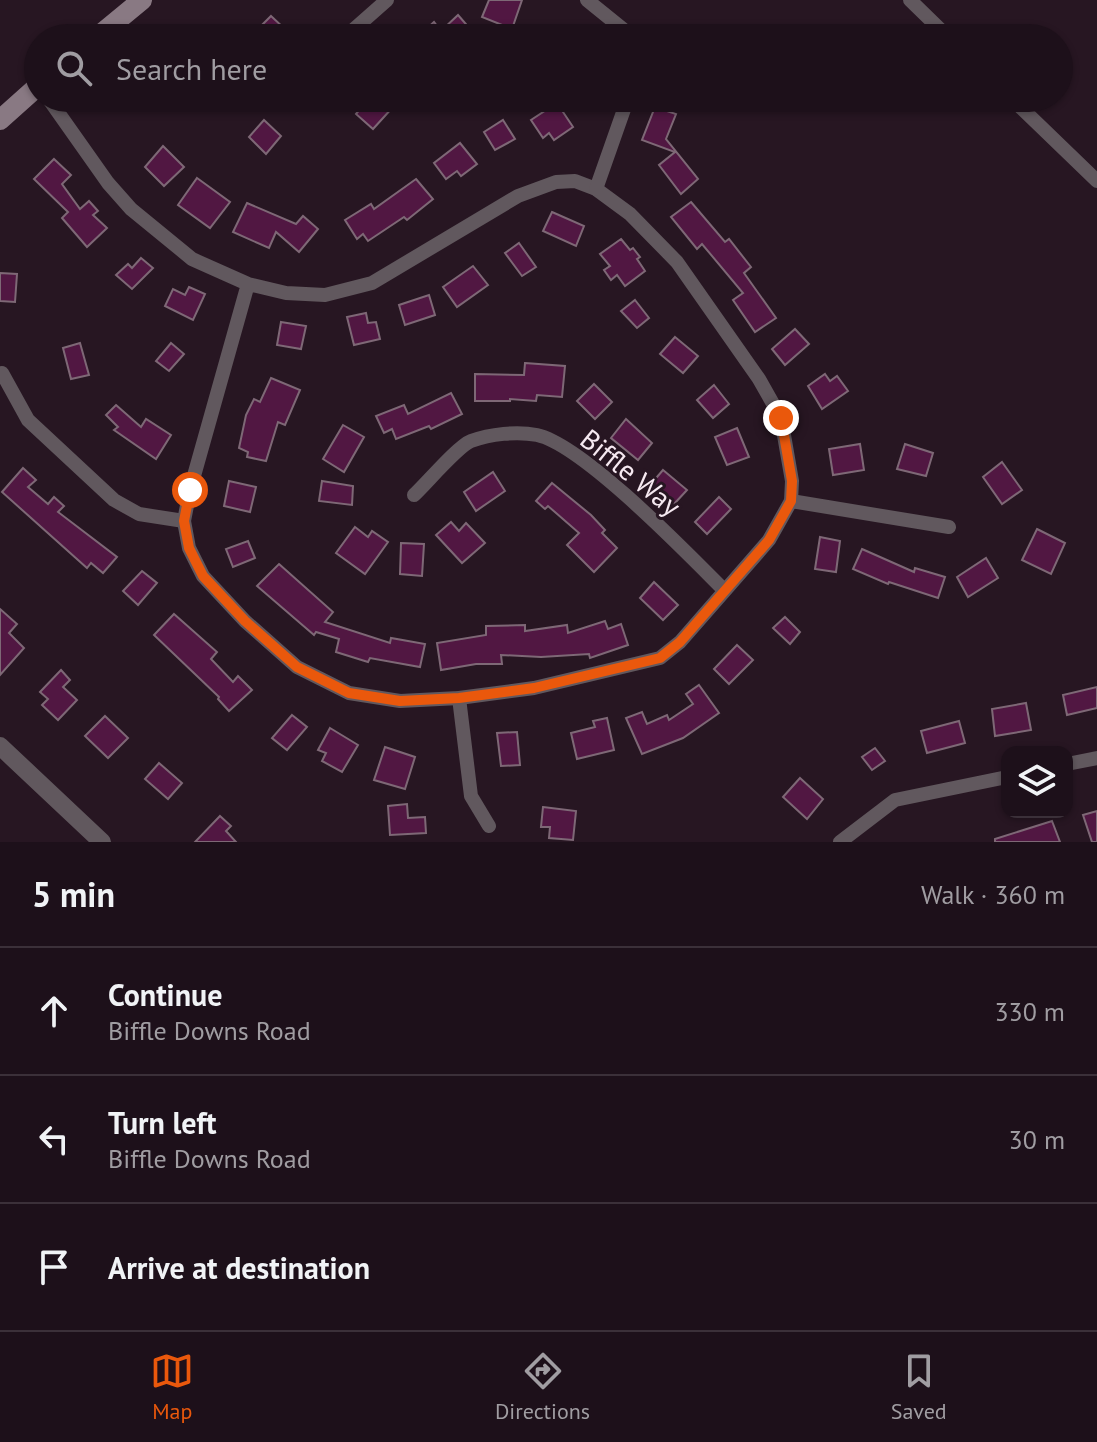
<!DOCTYPE html>
<meta charset="utf-8">
<style>
:root{--surface:#1d101a;--page:#2a1e27;--text:#f1f3f6;--muted:#a09da2;--line:#3b3039;--accent:#ea580c}
body{margin:0;font-family:"PT Sans",sans-serif;background:var(--page);color:var(--text)}
.controls{position:absolute;right:24px;bottom:24px;display:grid;overflow:hidden;border-radius:16px;box-shadow:0 2px 6px #0004}
.controls button{width:72px;height:72px;display:grid;place-items:center;padding:0;border:0;border-bottom:2px solid var(--line);background:var(--surface);color:var(--text);font:40px sans-serif}
.stop{position:absolute;width:24px;height:24px;margin:-18px;border:6px solid #ea580c;border-radius:50%;background:#fff}
.stop.end{background:#ea580c;border-color:#fff;box-shadow:0 2px 8px #0008}
.list{margin:0;padding:0;list-style:none}
h2{display:flex;justify-content:space-between;align-items:center;height:104px;margin:0;padding:0 32px;font-size:34px}
h2 small{font-size:26px;font-weight:400;color:var(--muted)}
.list li{display:grid;grid-template-columns:52px 1fr auto;gap:24px;align-items:center;box-sizing:border-box;height:128px;padding:0 32px;border-top:2px solid var(--line)}
.list b{display:block;font-size:30px;white-space:nowrap}
.list p{margin:0;font-size:26px;white-space:nowrap;color:var(--muted)}
.list em{font-size:26px;font-style:normal;color:var(--muted)}
.icon{flex:none;width:44px;height:44px;fill:none;stroke:currentColor;stroke-width:2;stroke-linecap:round;stroke-linejoin:round}
.map{position:relative;flex:none;width:1097px;height:842px;overflow:hidden}
.search{position:absolute;background:var(--surface);box-shadow:0 2px 6px #0004;left:24px;right:24px;top:24px;height:88px;display:flex;align-items:center;gap:20px;box-sizing:border-box;padding:0 28px;border-radius:44px;color:var(--muted);font-size:30px}
.sheet{height:488px;background:var(--surface)}
nav{display:flex;justify-content:space-around;align-items:center;box-sizing:border-box;height:112px;border-top:2px solid var(--line);background:var(--surface);font-size:22px;color:var(--muted)}
nav a{display:grid;justify-items:center;gap:4px}
nav .on{color:var(--accent)}
.map>svg:first-child{display:block}
.building{fill:#511742;stroke:#7e6876;stroke-width:2}
.lines{fill:none;stroke-linecap:round;stroke-linejoin:round}
.minor{stroke:#61585e;stroke-width:14}
.tertiary{stroke:#61585e;stroke-width:18}
.secondary{stroke:#897983;stroke-width:20}
.route{stroke:#ea580c;stroke-width:10}
.labels{text-anchor:middle;dominant-baseline:central;stroke-width:6;stroke-linejoin:round;paint-order:stroke}
.street-label{font-size:28px;fill:#f6e9f1;stroke:#271622}
</style>
<div class="map">
<svg width="1097" height="842" viewBox="0 0 1097 842">
<rect width="100%" height="100%" fill="#271622"/>
<g class="building">
<path d="M489,0H522L512,29L482,17Z"/>
<path d="M458,15L478,38H430L424,31L434,22L441,31Z"/>
<path d="M271,16L286,30L278,38H249Z"/>
<path d="M369,98H383L393,107L373,129L356,114Z"/>
<path d="M557,103L573,127L554,140L549,133L543,138L531,120Z"/>
<path d="M655,107L676,114L666,139L698,179L681,194L659,165L675,152L642,140Z"/>
<path d="M264,120L281,136L266,154L249,137Z"/>
<path d="M503,120L515,139L495,150L484,132Z"/>
<path d="M460,143L477,164L461,176L457,171L446,179L434,163Z"/>
<path d="M163,146L184,167L164,186L145,167Z"/>
<path d="M54,159L71,175L62,184L80,209L89,201L98,211L93,215L107,228L87,247L62,218L68,212L34,179Z"/>
<path d="M197,178L230,202L210,228L178,205Z"/>
<path d="M416,179L433,199L407,220L404,217L368,241L363,234L357,239L345,220L371,204L374,209Z"/>
<path d="M691,202L725,242L729,239L751,267L744,273L776,318L755,332L733,300L743,293L702,244L697,249L671,217Z"/>
<path d="M247,203L296,224L303,216L318,229L299,252L276,232L269,248L233,232Z"/>
<path d="M552,212L584,226L576,246L543,231Z"/>
<path d="M621,239L630,250L633,248L640,257L637,259L645,271L625,286L617,275L611,280L604,270L610,266L600,254Z"/>
<path d="M519,243L536,267L522,276L505,253Z"/>
<path d="M141,258L153,268L132,289L116,275L128,264L132,268Z"/>
<path d="M473,266L488,285L457,307L443,287Z"/>
<path d="M0,273L17,274L15,302L0,301Z"/>
<path d="M189,287L205,294L193,320L165,306L173,289L185,295Z"/>
<path d="M429,295L435,315L405,325L399,305Z"/>
<path d="M635,300L649,318L637,328L621,311Z"/>
<path d="M366,313L368,323L376,322L380,339L354,345L347,317Z"/>
<path d="M281,322L306,326L301,349L277,345Z"/>
<path d="M795,329L809,344L785,365L772,349Z"/>
<path d="M675,337L698,356L683,373L660,354Z"/>
<path d="M80,343L89,375L71,379L63,348Z"/>
<path d="M171,343L184,354L169,371L156,361Z"/>
<path d="M525,363L565,366L562,397L537,395L536,401L510,399V401H475V374L524,375Z"/>
<path d="M825,374L830,381L837,376L848,391L822,409L808,386Z"/>
<path d="M271,378L300,390L285,425L278,422L266,461L247,457L248,452L239,448L246,415L254,399L260,402Z"/>
<path d="M594,384L612,402L595,419L577,401Z"/>
<path d="M714,385L729,404L713,418L697,400Z"/>
<path d="M451,393L462,414L431,429L429,426L396,439L392,429L384,433L376,416L404,405L408,414Z"/>
<path d="M116,405L141,427L146,419L171,435L156,459L114,430L118,427L106,415Z"/>
<path d="M626,419L652,443L638,460L611,438Z"/>
<path d="M343,425L364,437L344,472L323,459Z"/>
<path d="M737,428L749,457L727,465L715,437Z"/>
<path d="M860,444L864,470L833,475L829,449Z"/>
<path d="M905,444L933,453L926,476L897,469Z"/>
<path d="M1002,462L1022,490L1002,504L983,477Z"/>
<path d="M23,468L36,480L28,487L48,504L54,497L64,506L58,512L117,557L103,573L91,563L87,568L2,492Z"/>
<path d="M663,470L687,490L674,504L651,484Z"/>
<path d="M493,472L505,491L476,511L464,492Z"/>
<path d="M229,481L256,487L250,512L224,506Z"/>
<path d="M322,481L353,486L352,505L319,501Z"/>
<path d="M552,483L591,515L605,530L602,533L617,548L594,572L567,545L579,533L548,506L545,509L536,501Z"/>
<path d="M719,497L731,509L707,534L695,522Z"/>
<path d="M451,522L459,531L466,523L485,543L462,563L436,535Z"/>
<path d="M355,527L368,537L372,531L388,542L365,574L336,553Z"/>
<path d="M1037,529L1065,543L1051,574L1022,560Z"/>
<path d="M820,537L840,541L836,572L815,569Z"/>
<path d="M248,541L255,558L233,567L226,549Z"/>
<path d="M401,543L424,544L422,576L400,574Z"/>
<path d="M862,549L914,572L915,568L945,577L938,598L889,582L888,584L853,569Z"/>
<path d="M986,558L998,578L968,597L957,577Z"/>
<path d="M279,564L333,612L325,622L390,643L391,638L425,644L420,667L370,658L368,662L336,652L339,639L316,632L314,635L257,586Z"/>
<path d="M142,571L157,583L138,605L123,591Z"/>
<path d="M654,582L678,605L663,620L640,598Z"/>
<path d="M0,609L17,624L9,633L24,648L0,675Z"/>
<path d="M174,614L217,652L211,659L233,682L238,676L252,690L229,711L218,699L219,697L154,635Z"/>
<path d="M785,617L800,632L790,644L773,628Z"/>
<path d="M605,621L608,629L621,624L628,645L590,658L589,654L541,657L501,655L502,664H476L441,670L437,643L486,635V626L525,625V631L567,625L568,633Z"/>
<path d="M737,645L753,660L729,684L714,669Z"/>
<path d="M61,670L70,680L63,687L77,700L58,720L42,705L48,699L40,692Z"/>
<path d="M699,685L719,713L683,738L642,754L626,718L642,712L647,724L667,715L669,720L693,704L686,694Z"/>
<path d="M1097,687V708L1067,715L1063,695Z"/>
<path d="M1026,703L1031,730L995,736L992,709Z"/>
<path d="M292,715L307,727L287,750L272,738Z"/>
<path d="M105,716L128,738L108,758L85,736Z"/>
<path d="M607,718L614,750L577,759L571,733L595,727L593,721Z"/>
<path d="M959,721L965,743L927,753L921,731Z"/>
<path d="M330,728L358,745L342,772L322,761L326,753L318,750Z"/>
<path d="M517,732L520,765L501,766L497,733Z"/>
<path d="M385,747L415,757L405,789L374,780Z"/>
<path d="M875,748L885,761L872,770L862,757Z"/>
<path d="M159,763L182,783L168,799L145,779Z"/>
<path d="M800,778L823,799L807,819L783,797Z"/>
<path d="M407,804L408,818L425,817L426,833L390,835L388,806Z"/>
<path d="M543,807L576,811L573,840L549,838L550,827H541Z"/>
<path d="M1097,811V842H1092L1083,815Z"/>
<path d="M220,816L231,826L226,831L236,842H195Z"/>
<path d="M1052,821L1060,842H995V839Z"/>
</g>
<g class="lines">
<g class="minor">
<path d="M587,0L624,30L628,38"/>
<path d="M910,0L949,38"/>
<path d="M344,38L387,0"/>
<path d="M48,98L108,183L131,209L192,259L248,284L286,293L325,295L372,283L518,196L556,182L575,181L596,189L630,214L677,262L759,379L781,418L792,481L791,501L769,540L680,642L660,658L534,688L459,698L400,701L349,693L297,667L245,621L203,576L189,548L184,521L190,490L248,284"/>
<path d="M1011,98L1097,181"/>
<path d="M596,189L628,98"/>
<path d="M2,373L28,420L114,500L139,514L184,521"/>
<path d="M414,495C426,484 458,446 471,441C490,434 517,431 537,435C583,445 688,554 724,590"/>
<path d="M791,501L949,527"/>
<path d="M459,698L471,796L489,826"/>
<path d="M1067,764L1097,758"/>
<path d="M840,842L895,800L1007,777"/>
</g>
<path class="tertiary" d="M0,746L102,842"/>
<g class="secondary">
<path d="M96,38L142,0"/>
<path d="M0,120L38,86"/>
</g>
</g>
<g class="lines">
<path class="route" d="M190,490L184,521L189,548L203,576L245,621L297,667L349,693L400,701L459,698L534,688L660,658L680,642L769,540L791,501L792,481L781,418"/>
</g>
<g class="labels">
<g class="street-label">
<text transform="translate(631 472) rotate(39)">Biffle Way</text>
</g>
</g>
</svg>
<div class="controls">
<button><svg class="icon" aria-label="layers" viewBox="0 0 24 24"><path d="M12 4l9 5-9 5-9-5zM3 14l9 5 9-5"/></svg></button>
</div>
<div class="stop" style="left:190px;top:490px"></div>
<div class="stop end" style="left:781px;top:418px"></div>
<div class="search"><svg class="icon" aria-label="search" viewBox="0 0 24 24"><circle cx="10" cy="10" r="6"/><path d="M15 15l6 6"/></svg>Search here</div>
</div>
<section class="sheet">
<h2>5 min<small>Walk · 360 m</small></h2>
<ul class="list">
<li><svg class="icon" aria-label="ahead" viewBox="0 0 24 24"><path d="M12 20V5M6 11l6-6 6 6"/></svg><div><b>Continue</b><p>Biffle Downs Road</p></div><em>330 m</em></li>
<li><svg class="icon" aria-label="left" viewBox="0 0 24 24"><path d="M17 20v-9H6M10 6l-5 5 5 5"/></svg><div><b>Turn left</b><p>Biffle Downs Road</p></div><em>30 m</em></li>
<li><svg class="icon" aria-label="arrive" viewBox="0 0 24 24"><path d="M6 21V4h12l-3 4 3 4H6"/></svg><div><b>Arrive at destination</b></div></li>
</ul>
</section>
<nav>
<a class="on"><svg class="icon" aria-label="map" viewBox="0 0 24 24"><path d="M3 6l6-2 6 2 6-2v14l-6 2-6-2-6 2zM9 4v14M15 6v14"/></svg>Map</a>
<a><svg class="icon" aria-label="directions" viewBox="0 0 24 24"><path d="M12 3l9 9-9 9-9-9zM9 14v-3h6M13 9l2 2-2 2"/></svg>Directions</a>
<a><svg class="icon" aria-label="saved" viewBox="0 0 24 24"><path d="M7 4h10v16l-5-4-5 4z"/></svg>Saved</a>
</nav>
